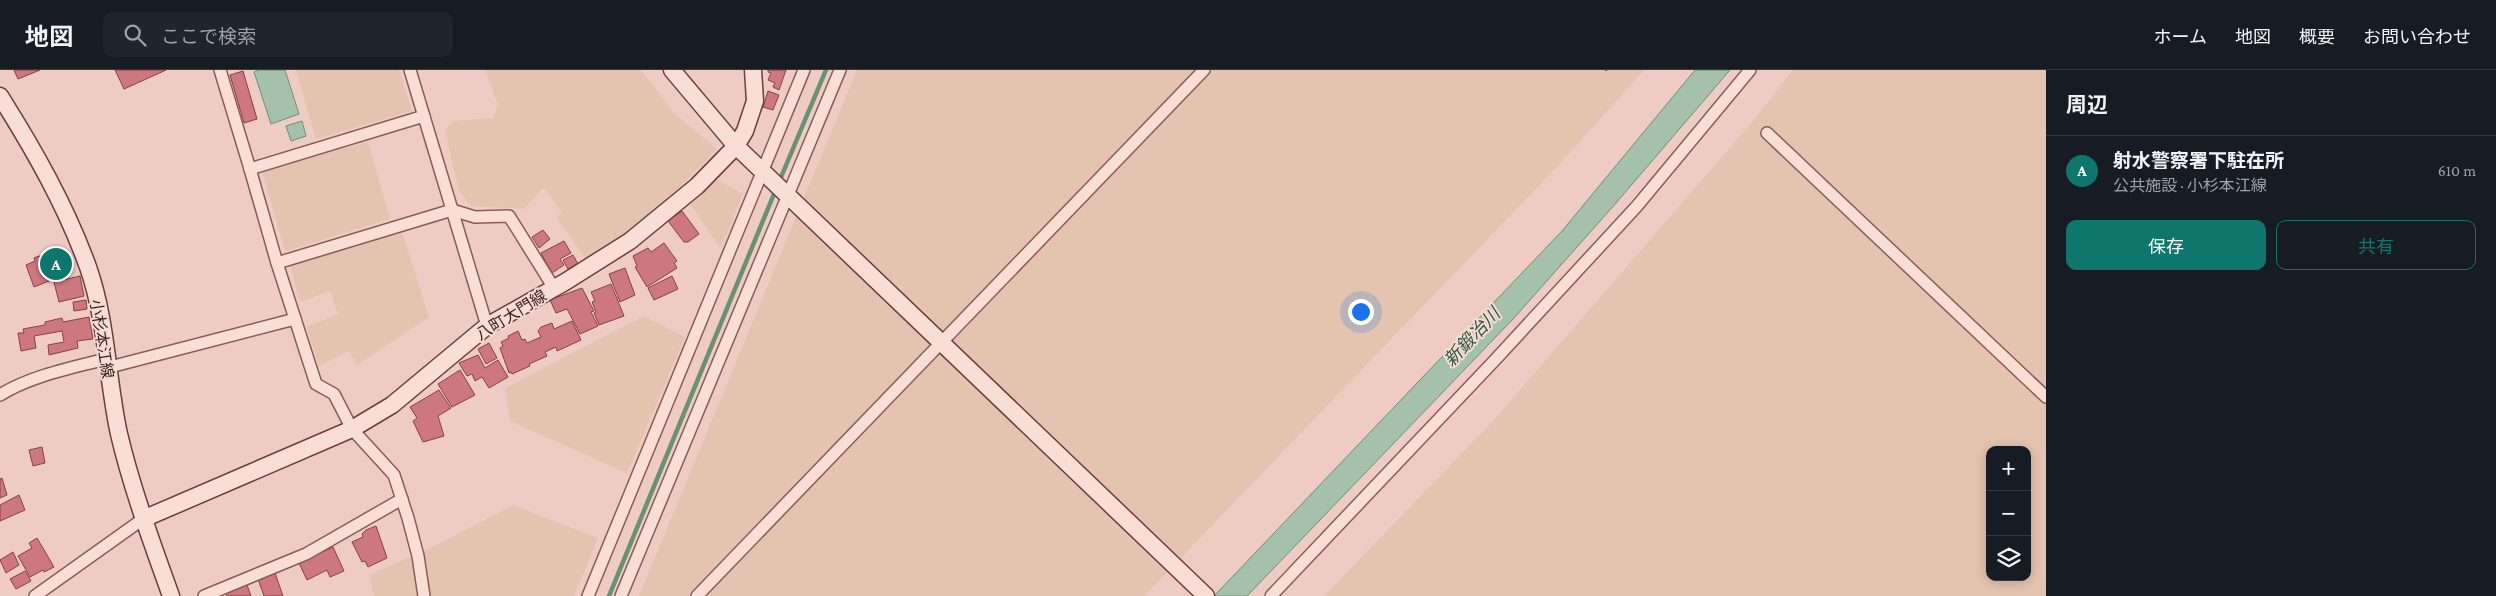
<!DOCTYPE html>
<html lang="ja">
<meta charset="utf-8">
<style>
:root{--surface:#171b24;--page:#20242c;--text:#f1f3f6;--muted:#9ea1a6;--line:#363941;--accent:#0f766e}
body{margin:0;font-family:"Crimson Pro","Noto Sans JP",serif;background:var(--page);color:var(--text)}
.controls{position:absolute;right:15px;bottom:15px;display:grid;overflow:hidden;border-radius:10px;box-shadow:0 2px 12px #0003}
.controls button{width:45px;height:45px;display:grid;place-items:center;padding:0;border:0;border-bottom:1px solid var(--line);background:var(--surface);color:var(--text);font:25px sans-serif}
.you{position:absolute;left:1360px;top:241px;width:18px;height:18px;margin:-12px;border:4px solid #fff;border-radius:50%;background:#1a73e8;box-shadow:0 0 0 8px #1a73e833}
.badge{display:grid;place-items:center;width:32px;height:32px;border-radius:50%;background:var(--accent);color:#fff;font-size:16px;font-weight:700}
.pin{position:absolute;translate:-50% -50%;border:2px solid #fff;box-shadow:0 1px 5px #0006}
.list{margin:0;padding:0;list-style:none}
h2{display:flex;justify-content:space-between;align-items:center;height:65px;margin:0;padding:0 20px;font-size:21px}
h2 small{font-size:16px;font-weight:400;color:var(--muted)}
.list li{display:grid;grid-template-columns:32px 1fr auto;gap:15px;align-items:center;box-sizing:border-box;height:70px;padding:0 20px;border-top:1px solid var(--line)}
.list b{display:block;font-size:19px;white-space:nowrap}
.list p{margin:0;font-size:16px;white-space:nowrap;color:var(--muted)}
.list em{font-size:16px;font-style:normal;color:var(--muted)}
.actions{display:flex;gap:10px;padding:15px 20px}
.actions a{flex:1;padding:11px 0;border:1px solid var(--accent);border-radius:10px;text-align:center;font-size:18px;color:var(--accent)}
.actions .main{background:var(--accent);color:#fff}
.icon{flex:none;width:28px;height:28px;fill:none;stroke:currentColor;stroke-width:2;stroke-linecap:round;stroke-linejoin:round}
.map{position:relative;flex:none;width:2046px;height:526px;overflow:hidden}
header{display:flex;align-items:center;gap:30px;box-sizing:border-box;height:70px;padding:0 25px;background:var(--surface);border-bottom:1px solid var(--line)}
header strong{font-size:24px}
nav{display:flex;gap:28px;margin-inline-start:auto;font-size:18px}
.search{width:350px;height:45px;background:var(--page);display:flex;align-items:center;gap:12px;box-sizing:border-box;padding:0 18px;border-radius:10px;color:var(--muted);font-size:19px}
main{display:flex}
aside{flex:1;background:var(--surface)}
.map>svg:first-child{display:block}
.farmland{fill:#e4c3b0;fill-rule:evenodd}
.water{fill:#a5c1ab;stroke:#6c9075}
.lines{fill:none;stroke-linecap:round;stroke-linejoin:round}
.stream{stroke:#6c9075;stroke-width:4.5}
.building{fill:#cd787e;stroke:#893f46}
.street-casing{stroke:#895c59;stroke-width:14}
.secondary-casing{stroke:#6b3d3d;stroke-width:19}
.path{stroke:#895c59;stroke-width:2.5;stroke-dasharray:4 2.5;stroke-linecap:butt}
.street{stroke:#f9ded6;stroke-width:11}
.secondary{stroke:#f9ded6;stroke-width:16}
.labels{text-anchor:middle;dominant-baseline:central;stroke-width:4;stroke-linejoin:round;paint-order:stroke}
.street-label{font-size:16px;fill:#391e1e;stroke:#f6dbd3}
.water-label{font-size:18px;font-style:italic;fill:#2d5941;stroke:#f6dbd3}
</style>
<header>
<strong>地図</strong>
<div class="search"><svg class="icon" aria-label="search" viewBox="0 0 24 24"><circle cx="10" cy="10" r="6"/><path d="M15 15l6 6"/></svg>ここで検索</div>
<nav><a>ホーム</a><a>地図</a><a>概要</a><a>お問い合わせ</a></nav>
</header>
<main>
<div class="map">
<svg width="2046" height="526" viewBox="0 0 2046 526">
<rect width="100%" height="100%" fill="#efccc3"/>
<g class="farmland">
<path d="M296,0H399L412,41L316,69Z"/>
<path d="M485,0H641L674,43L717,79L681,116L636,156L586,189L557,148L562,143L544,117L524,139L471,136L459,121L445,61L453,51L493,48L498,35Z"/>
<path d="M857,0H1644L1556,98L1144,526H639Z"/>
<path d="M1793,0H2046V526H1324L1494,350L1752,52ZM1990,380H2027V507H1990Z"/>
<path d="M368,72L390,149L285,181L262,101Z"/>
<path d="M716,109L743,124L723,173L719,176L689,132Z"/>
<path d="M402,162L429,247L357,295L349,281L319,296L307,257L338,244L330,221L300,232L290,195Z"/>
<path d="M644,246L685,267L627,403L510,351L505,318Z"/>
<path d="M513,435L598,468L574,526H374L369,505L441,473Z"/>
</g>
<g class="water">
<path d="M259,0H285L299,44L271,54L254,2Z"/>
<path d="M1695,0H1730L1616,133L1514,248L1247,526H1214L1562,161Z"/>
<path d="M302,51L306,66L291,71L286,56Z"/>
</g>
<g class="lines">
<g class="stream">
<path d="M779,112L826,0"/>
<path d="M609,526L776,119"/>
</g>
</g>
<g class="building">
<path d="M14,0H40L18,9Z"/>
<path d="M115,0H166L124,19Z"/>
<path d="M768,0H786L779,20L773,17L775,13L768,10L771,3L768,2Z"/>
<path d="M243,1L257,49L244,53L230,5Z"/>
<path d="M768,21L779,25L773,40L763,37Z"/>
<path d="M682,141L699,164L688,172H684L668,151Z"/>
<path d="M543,160L550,169L539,178L532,167Z"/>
<path d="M564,171L571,183L560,189L564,195L552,203L541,183Z"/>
<path d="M664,173L677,191L674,193L677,198L647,217L635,197L637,196L633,186L648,178L651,182Z"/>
<path d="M61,178L67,194L60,196L64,205L34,217L26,195L35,191L34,188Z"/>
<path d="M573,185L578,194L568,199L563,190Z"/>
<path d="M625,198L635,225L620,232L609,204Z"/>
<path d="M80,206L84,226L59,232L54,212Z"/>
<path d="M672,206L678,219L654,230L648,218Z"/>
<path d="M611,214L624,246L599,255L594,243L596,242L592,232L595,231L591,222Z"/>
<path d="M582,218L594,241L591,242L598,256L580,264L567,239L556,243L550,230Z"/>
<path d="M86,230L87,239L74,241L73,232Z"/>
<path d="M89,247L93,269L77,271L78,278L49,285L48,275L64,272L62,261L34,266L36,278L21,281L18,263H24L23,259L45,255V252L62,248L63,252Z"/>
<path d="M572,251L581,270L557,281L556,277L545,282L547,286L529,294L530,296L512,304L511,302L509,303L500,278L503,276L501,272L509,268L508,266L518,261L522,270L525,269L527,273L541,267L538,261L541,257L552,253L554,259Z"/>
<path d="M489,273L497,288L486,294L478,279Z"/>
<path d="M478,285L485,298L498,290L508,307L489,318L482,307L475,311L472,304L467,306L459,293Z"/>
<path d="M460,300L475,325L452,337L438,314Z"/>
<path d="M439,320L451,338L438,346L444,366L423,372L413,351L417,348L410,337Z"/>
<path d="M42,377L45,393L33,396L29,380Z"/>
<path d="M2,408L7,425L0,428V409Z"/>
<path d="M19,425L25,440L0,451V435Z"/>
<path d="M376,456L387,488L368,497L365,491L362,492L352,472L363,467L362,464L366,460Z"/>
<path d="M37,468L54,497L44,502L43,500L30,507L18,486L32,478L29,473Z"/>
<path d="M333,477L344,501L330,507L327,500L307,510L299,493Z"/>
<path d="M13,482L19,495L6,503L0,490Z"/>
<path d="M25,501L31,511L16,519L10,509Z"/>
<path d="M275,503L283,526H264L258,509Z"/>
<path d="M247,515L251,526H227L225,522Z"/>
</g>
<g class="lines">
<g class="street-casing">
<g id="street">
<path d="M220,0L250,99L424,46"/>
<path d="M410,0L487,256"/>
<path d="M1767,63L2046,327"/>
<path d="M250,99L277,193L452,140L475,147L509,146L554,218"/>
<path d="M277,193L316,314L334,324L352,359L394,405L408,448L418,486L424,526"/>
<path d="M110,297L295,249"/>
<path d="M0,325C32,305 73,298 109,288"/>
<path d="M35,526L143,449"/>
<path d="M204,526L306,484L402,429"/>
<path d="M588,526L804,0"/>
<path d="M621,526L840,0"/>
<path d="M697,526L1204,0"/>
<path d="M1271,526L1494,291L1637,136L1750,0"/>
</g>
</g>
<g class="secondary-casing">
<g id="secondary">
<path d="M672,0L736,76L1206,526"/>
<path d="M0,26C34,80 66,136 88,197C107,251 107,309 119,364C132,419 152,473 171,526"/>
<path d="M143,449L352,359L392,335L487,256L565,212L630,171L697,116L736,76L745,61L755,31L753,0"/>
</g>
</g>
<path class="path" d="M1606,0V1"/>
<use href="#street" class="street"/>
<use href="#secondary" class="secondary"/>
</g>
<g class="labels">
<g class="street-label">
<text transform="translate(511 245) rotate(-32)">八町大門線</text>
<text transform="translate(102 269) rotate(81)">小杉本江線</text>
</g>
<g class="water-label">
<text transform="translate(1472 267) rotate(-47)">新鍛冶川</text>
</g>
</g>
</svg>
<div class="controls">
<button>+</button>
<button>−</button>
<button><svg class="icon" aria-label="layers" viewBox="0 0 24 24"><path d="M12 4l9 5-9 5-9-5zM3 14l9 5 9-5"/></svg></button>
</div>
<div class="you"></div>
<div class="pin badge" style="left:56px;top:194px">A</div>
</div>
<aside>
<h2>周辺<small></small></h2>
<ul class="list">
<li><span class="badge">A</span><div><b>射水警察署下駐在所</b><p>公共施設 · 小杉本江線</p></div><em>610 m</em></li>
</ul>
<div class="actions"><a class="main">保存</a><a>共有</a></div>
</aside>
</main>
